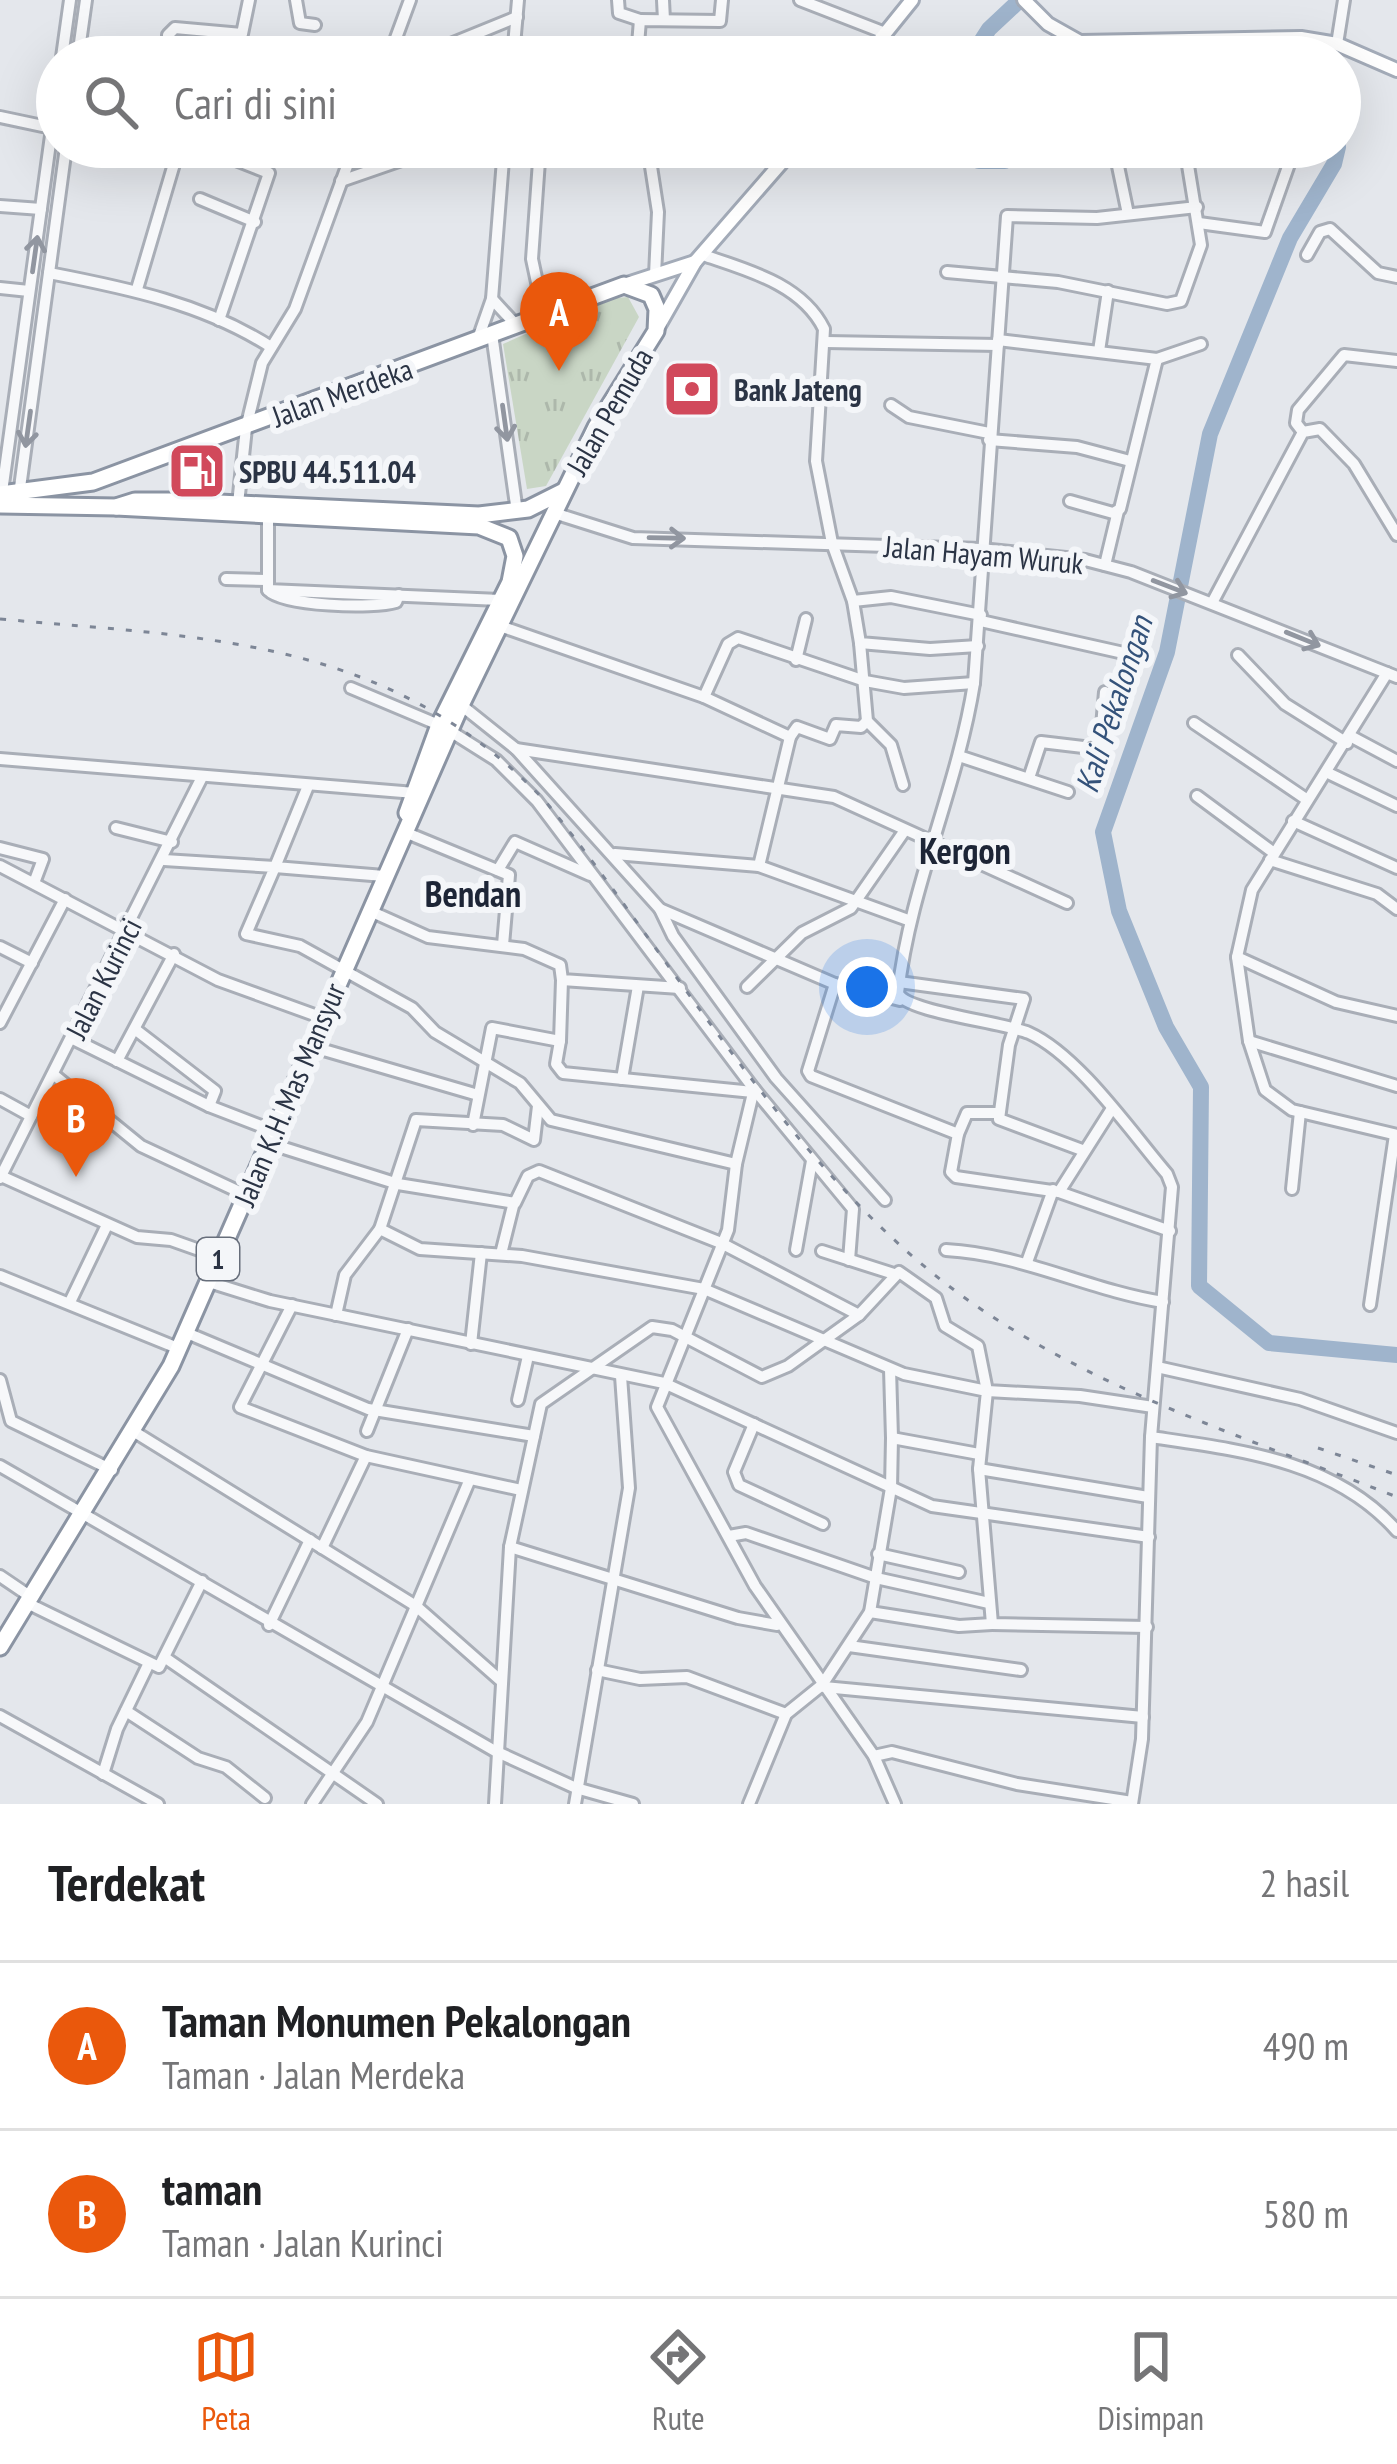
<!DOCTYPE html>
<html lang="id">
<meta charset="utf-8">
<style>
:root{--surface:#fff;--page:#f6f6f6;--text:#202124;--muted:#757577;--line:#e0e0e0;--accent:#ea580c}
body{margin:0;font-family:"PT Sans Narrow",sans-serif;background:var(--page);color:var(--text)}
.you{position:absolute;left:867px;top:987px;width:42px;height:42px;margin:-30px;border:9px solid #fff;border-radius:50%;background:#1a73e8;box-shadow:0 0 0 18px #1a73e833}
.badge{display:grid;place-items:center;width:78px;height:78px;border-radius:50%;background:var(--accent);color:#fff;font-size:39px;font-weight:700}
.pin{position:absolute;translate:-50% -99px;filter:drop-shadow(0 3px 6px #0008)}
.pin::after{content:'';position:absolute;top:63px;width:42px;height:36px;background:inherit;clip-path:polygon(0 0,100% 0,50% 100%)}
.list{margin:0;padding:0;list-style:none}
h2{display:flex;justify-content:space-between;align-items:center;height:156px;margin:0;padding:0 48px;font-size:51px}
h2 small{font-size:39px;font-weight:400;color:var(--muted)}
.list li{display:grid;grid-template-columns:78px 1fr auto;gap:36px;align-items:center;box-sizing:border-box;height:168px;padding:0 48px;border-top:3px solid var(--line)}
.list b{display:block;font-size:45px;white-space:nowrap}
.list p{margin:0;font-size:39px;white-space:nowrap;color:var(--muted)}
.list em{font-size:39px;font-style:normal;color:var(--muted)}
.icon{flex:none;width:66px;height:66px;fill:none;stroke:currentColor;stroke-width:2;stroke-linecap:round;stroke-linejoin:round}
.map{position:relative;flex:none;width:1397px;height:1804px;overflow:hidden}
.search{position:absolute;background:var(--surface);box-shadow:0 12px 48px #0002;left:36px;right:36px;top:36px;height:132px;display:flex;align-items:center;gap:30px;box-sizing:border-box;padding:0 42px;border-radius:66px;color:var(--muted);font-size:45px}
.sheet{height:492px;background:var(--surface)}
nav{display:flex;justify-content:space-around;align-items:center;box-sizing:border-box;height:168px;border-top:3px solid var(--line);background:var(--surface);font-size:33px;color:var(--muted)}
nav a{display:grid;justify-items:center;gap:6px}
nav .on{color:var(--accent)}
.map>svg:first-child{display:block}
.park{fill:url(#park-tufts)}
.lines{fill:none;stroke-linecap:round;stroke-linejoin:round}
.river{stroke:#9fb4cc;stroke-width:16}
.minor-casing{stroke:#a9aeb7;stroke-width:16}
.major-casing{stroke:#a3abb8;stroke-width:18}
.highway-casing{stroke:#8b94a3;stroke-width:21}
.minor{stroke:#f7f8fa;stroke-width:10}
.major{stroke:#fff;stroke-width:12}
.highway{stroke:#fff;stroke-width:15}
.rail{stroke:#7d8696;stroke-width:3;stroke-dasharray:6 12;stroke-linecap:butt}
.oneway{stroke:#9196a0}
.labels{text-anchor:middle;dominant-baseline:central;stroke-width:12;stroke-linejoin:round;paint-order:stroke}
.shield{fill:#f4f6f9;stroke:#676e7b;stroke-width:3}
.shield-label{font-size:27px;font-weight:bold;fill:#2b3445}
.poi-label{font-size:30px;font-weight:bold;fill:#2b3445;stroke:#f4f6f9;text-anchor:start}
.street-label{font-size:30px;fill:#2b3445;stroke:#f4f6f9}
.water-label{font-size:33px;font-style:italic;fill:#34527a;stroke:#f4f6f9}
.quarter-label{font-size:36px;font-weight:bold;fill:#1d2536;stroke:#f4f6f9}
</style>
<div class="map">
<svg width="1397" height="1804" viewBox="0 0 1397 1804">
<defs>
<pattern id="park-tufts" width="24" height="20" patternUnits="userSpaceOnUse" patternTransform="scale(3)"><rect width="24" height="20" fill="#c9d6c5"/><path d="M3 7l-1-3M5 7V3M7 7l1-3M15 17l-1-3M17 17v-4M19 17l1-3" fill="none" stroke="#adb8ab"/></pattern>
</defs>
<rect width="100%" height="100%" fill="#e4e7ec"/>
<path class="park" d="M628,297L639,317L546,486L527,489L503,344L605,299Z"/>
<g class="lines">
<g class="river">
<path d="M971,57L989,29L1020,0"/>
<path d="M966,147L979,161H1005L1021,147"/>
<path d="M1338,147L1334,164L1290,238L1210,434L1167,652L1103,832L1119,911L1166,1027L1201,1087L1199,1286L1269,1343L1397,1355"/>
</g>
<g class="minor-casing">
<g id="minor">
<path d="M296,0L300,23L315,25"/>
<path d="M618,0L619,13L640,20"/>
<path d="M663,0L664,20"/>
<path d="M800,0L885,33"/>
<path d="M515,43L630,57"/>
<path d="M1337,44L1344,0"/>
<path d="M62,57L70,0"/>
<path d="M78,57L86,0"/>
<path d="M167,57L168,35L175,28L242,34L249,0"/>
<path d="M389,57L410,0"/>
<path d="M419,57L517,17"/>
<path d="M513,57L518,0"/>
<path d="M637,57L640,20L720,21L722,0"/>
<path d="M0,117L52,128"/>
<path d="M203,147L269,173L219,320"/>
<path d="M540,147L532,259L544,315"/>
<path d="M620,147L649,155"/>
<path d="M648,147L658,212L655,275"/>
<path d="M1114,147L1128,214"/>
<path d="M419,151L441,147"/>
<path d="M341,181L419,154"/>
<path d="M200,199L255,222"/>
<path d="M0,206L41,209"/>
<path d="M1199,223L1265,232L1295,147"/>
<path d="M703,255C747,270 802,284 824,329L816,461L832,543L853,601L860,643L930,649L978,646"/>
<path d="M1307,255L1320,232L1330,229L1378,273L1397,277"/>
<path d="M947,272L1058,282L1167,304L1181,301L1201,245L1185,147"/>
<path d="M49,273C127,288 204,304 271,347"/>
<path d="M0,288L29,291"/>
<path d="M137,289L179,147"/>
<path d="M492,299L516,325"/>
<path d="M492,334L517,512"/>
<path d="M478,339L492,299L504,147"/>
<path d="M998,340L1157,359L1120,509L1113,513L1070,501"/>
<path d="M826,342L998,345"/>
<path d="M1099,351L1108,291"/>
<path d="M1157,359L1201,344"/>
<path d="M891,405L909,417L989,433"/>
<path d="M1303,432L1296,423L1298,410L1344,355L1397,361"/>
<path d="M989,440L1077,447L1130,461"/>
<path d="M19,495L66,147"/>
<path d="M1,499L57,92"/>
<path d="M238,504L246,428L262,363L295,309L354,147"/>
<path d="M554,513L633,538L981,549L1085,560L1131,572L1397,677"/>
<path d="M268,518V590L500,600"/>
<path d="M1105,565L1118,511"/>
<path d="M226,579L266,580"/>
<path d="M268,590C283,606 374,609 396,602L399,595"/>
<path d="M853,601L891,597L981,615"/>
<path d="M1212,603L1303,432L1320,429L1354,464L1397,535"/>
<path d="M981,621L1128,654"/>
<path d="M500,626L704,697L790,737L797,727L830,739L836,725L861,727L867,721"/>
<path d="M860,643L867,721L891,745L903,785"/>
<path d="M1238,655L1285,704L1347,743"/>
<path d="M796,660L806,619"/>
<path d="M1387,673L1252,890L1237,957L1249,1041L1265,1090L1292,1110L1397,1135"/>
<path d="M351,688L439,725"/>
<path d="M704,697L728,644L738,638L865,681L904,688L974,683"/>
<path d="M461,705L516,749L660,909L835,984L900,1000"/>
<path d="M1194,723L1306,799"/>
<path d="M450,731L496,760L537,801L754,1089L853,1209L849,1260"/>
<path d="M1352,737L1397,761"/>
<path d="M516,749L834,797L1067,903"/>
<path d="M962,757L1068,792"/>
<path d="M0,759L415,793"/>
<path d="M1326,772L1397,806"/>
<path d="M1029,778L1041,742L1100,749L1105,692"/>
<path d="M308,786L275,867L384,876"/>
<path d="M1197,796L1274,853"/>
<path d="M1293,821L1397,868"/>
<path d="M116,828L172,842"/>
<path d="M407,833L509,875L503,945"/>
<path d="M0,848L43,859L34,883"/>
<path d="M615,854L759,866L908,920"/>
<path d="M164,860L275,867L246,934L300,946L412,1008L435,1032L520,1083L551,1120L736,1164"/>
<path d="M1270,860L1377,894L1397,909"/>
<path d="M0,866L218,980L320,1017"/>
<path d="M759,866L790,737"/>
<path d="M498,870L515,842L590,875"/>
<path d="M660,909L673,936L776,1078L885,1200"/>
<path d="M370,911L428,937L524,949L560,965L562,980L680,988"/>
<path d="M0,947L32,963"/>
<path d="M1237,957L1336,1002L1397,1016"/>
<path d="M899,982L1024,999L1009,1045L999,1119L1082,1150"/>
<path d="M835,984L808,1071L811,1076L958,1134L951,1172L956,1177L1059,1192L1170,1231"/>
<path d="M747,987L802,933L851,908L903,833"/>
<path d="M0,1023L65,899"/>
<path d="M136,1030L215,1091L209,1106"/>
<path d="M71,1038L209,1106L274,1131"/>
<path d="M560,1041L556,1064L563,1073L753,1092"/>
<path d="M1249,1041L1397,1086"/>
<path d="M310,1046L478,1095"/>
<path d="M117,1061L174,954"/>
<path d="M54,1075L141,1146L246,1195"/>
<path d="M622,1079L638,986"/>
<path d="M754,1089L736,1164L728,1230L657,1407L755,1586L874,1756L895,1804"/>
<path d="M0,1099L31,1116"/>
<path d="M473,1125L492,1028L560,1041L562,980"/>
<path d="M958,1134L967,1113H999"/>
<path d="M268,1143L398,1184L515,1203L528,1176L539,1171L721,1243L859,1315L788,1366L762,1377L672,1330L652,1327L541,1404L510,1547L495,1804"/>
<path d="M1,1176L137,1237L171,1240L219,1257"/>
<path d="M0,1178L202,777"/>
<path d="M1292,1189L1300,1112"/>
<path d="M1059,1192L1111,1110"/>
<path d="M380,1229L416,1120L503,1125L534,1140L538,1106"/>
<path d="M796,1250L812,1161"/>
<path d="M946,1250C1022,1254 1088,1290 1163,1302"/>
<path d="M822,1251L894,1274"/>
<path d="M501,1254L514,1202"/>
<path d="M1027,1262L1053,1190"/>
<path d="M0,1276L180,1349"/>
<path d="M209,1282L270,1301L664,1383L932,1506L1149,1537"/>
<path d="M70,1302L107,1225"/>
<path d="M292,1305L240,1407L366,1456L521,1490"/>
<path d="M1370,1305L1395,1135"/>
<path d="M336,1315L345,1275L380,1229L420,1249L522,1256L704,1289L904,1374L987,1391L979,1469L992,1624L1147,1627"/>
<path d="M859,1315L899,1272L936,1298L945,1326L978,1346L987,1391L1080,1396L1153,1407"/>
<path d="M187,1333L368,1409L534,1436"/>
<path d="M471,1344L481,1253"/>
<path d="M1157,1367L1300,1399L1397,1433"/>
<path d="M890,1369L892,1438"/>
<path d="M0,1380L11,1421L112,1470"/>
<path d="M518,1400L528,1356"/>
<path d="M754,1424L734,1472L739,1485L823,1524"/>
<path d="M133,1431L416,1606L500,1680"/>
<path d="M367,1431L408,1329"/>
<path d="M1151,1437C1239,1450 1335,1460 1397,1531"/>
<path d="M0,1466L495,1751L576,1788L633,1804"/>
<path d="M979,1469L1148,1497"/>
<path d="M729,1536L746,1533L876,1578L989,1603"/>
<path d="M510,1547L738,1618L777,1625"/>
<path d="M322,1548L366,1456"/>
<path d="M878,1554L959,1572"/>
<path d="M0,1576L31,1597"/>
<path d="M27,1603L159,1667L202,1581"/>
<path d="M870,1612L959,1626L992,1624"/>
<path d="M269,1625L310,1540"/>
<path d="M849,1646L1021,1670"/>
<path d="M167,1659L377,1804"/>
<path d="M597,1670L640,1679L687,1677L786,1714"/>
<path d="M824,1687L1143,1717"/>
<path d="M126,1711L198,1758L226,1767L265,1798"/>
<path d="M0,1716L158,1804"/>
<path d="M874,1756L892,1752L1017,1784L1132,1802"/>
<path d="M103,1774L117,1729L149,1663"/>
<path d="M312,1804L367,1722L470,1479"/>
<path d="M575,1804L629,1488L621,1376"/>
<path d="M749,1804L786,1714L822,1685L870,1612L891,1488L892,1438L979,1454"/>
<path d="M1132,1804L1142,1739L1151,1437L1172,1187L1167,1174C1131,1132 1078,1055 1029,1033C1003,1022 905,1012 898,993C910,886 957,790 974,683L1007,216L1097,218L1197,207"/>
</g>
</g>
<g class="major-casing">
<g id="major">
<path d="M1024,0L1048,24L1080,42L1301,38L1337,44L1397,70"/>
<path d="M866,57L912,0"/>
<path d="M624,285L695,262"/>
<path d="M658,327L695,262L795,147"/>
</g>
</g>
<g class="highway-casing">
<g id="highway">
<path d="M0,494L93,482L624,285L651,295L657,309L656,331L596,427L461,705L171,1366L0,1647"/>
<path d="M0,505L116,507L135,501H177L479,515L528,509L564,491"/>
<path d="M116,507L479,526L509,538L515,556L510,582L439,725L407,813"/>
</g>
</g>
<use href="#minor" class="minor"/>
<use href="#major" class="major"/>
<use href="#highway" class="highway"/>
<g class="rail">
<path d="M0,619C209,638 391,638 546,802C680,967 798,1183 975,1305C1102,1393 1255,1441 1397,1497"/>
<path d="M1318,1448L1397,1475"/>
</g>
</g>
<defs><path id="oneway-shaft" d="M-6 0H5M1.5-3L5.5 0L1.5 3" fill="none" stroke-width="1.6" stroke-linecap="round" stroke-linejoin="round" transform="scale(3)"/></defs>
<g class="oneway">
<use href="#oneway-shaft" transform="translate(35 254) rotate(-82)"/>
<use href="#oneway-shaft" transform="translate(505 423) rotate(82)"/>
<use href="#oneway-shaft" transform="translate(28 429) rotate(98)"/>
<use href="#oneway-shaft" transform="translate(667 538) rotate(1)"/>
<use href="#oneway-shaft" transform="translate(1170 587) rotate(21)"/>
<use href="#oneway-shaft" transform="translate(1303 639) rotate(22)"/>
</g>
<defs>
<g id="bank-square" transform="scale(3)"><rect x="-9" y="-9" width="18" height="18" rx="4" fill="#d1495b" stroke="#f4f6f9"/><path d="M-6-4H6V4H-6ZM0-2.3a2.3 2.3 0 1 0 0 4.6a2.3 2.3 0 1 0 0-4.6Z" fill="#fff"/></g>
<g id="fuel-square" transform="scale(3)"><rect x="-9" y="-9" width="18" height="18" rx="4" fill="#d1495b" stroke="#f4f6f9"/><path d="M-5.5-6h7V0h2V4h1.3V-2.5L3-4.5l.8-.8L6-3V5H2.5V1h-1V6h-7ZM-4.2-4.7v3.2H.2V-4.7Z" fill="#fff"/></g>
</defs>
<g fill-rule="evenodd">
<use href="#bank-square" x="692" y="389"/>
<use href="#fuel-square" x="197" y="471"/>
</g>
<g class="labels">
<rect class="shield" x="197" y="1238" width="42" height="42" rx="9"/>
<g class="shield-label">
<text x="218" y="1259">1</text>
</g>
<g class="poi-label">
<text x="734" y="389">Bank Jateng</text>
<text x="239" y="471">SPBU 44.511.04</text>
</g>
<g class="street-label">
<text transform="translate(342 392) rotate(-20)">Jalan Merdeka</text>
<text transform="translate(609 411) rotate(-60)">Jalan Pemuda</text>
<text transform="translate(984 554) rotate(5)">Jalan Hayam Wuruk</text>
<text transform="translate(103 978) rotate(-63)">Jalan Kurinci</text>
<text transform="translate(289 1094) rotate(-67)">Jalan K.H. Mas Mansyur</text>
</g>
<g class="water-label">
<text transform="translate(1113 704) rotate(-72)">Kali Pekalongan</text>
</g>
<g class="quarter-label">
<text x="965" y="850">Kergon</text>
<text x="473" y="893">Bendan</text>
</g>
</g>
</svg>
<div class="you"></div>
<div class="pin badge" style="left:559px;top:371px">A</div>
<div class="pin badge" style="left:76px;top:1177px">B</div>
<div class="search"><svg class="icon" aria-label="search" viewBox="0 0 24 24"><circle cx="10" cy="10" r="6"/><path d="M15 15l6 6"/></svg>Cari di sini</div>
</div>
<section class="sheet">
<h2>Terdekat<small>2 hasil</small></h2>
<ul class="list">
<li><span class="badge">A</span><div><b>Taman Monumen Pekalongan</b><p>Taman · Jalan Merdeka</p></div><em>490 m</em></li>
<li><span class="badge">B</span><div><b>taman</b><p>Taman · Jalan Kurinci</p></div><em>580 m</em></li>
</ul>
</section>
<nav>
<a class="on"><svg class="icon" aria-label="map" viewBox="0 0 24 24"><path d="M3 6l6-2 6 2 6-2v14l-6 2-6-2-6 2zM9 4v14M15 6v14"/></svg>Peta</a>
<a><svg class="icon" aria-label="directions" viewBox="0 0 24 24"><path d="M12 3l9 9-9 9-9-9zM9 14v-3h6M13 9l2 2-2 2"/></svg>Rute</a>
<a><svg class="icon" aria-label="saved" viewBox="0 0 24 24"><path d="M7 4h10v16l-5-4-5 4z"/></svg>Disimpan</a>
</nav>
